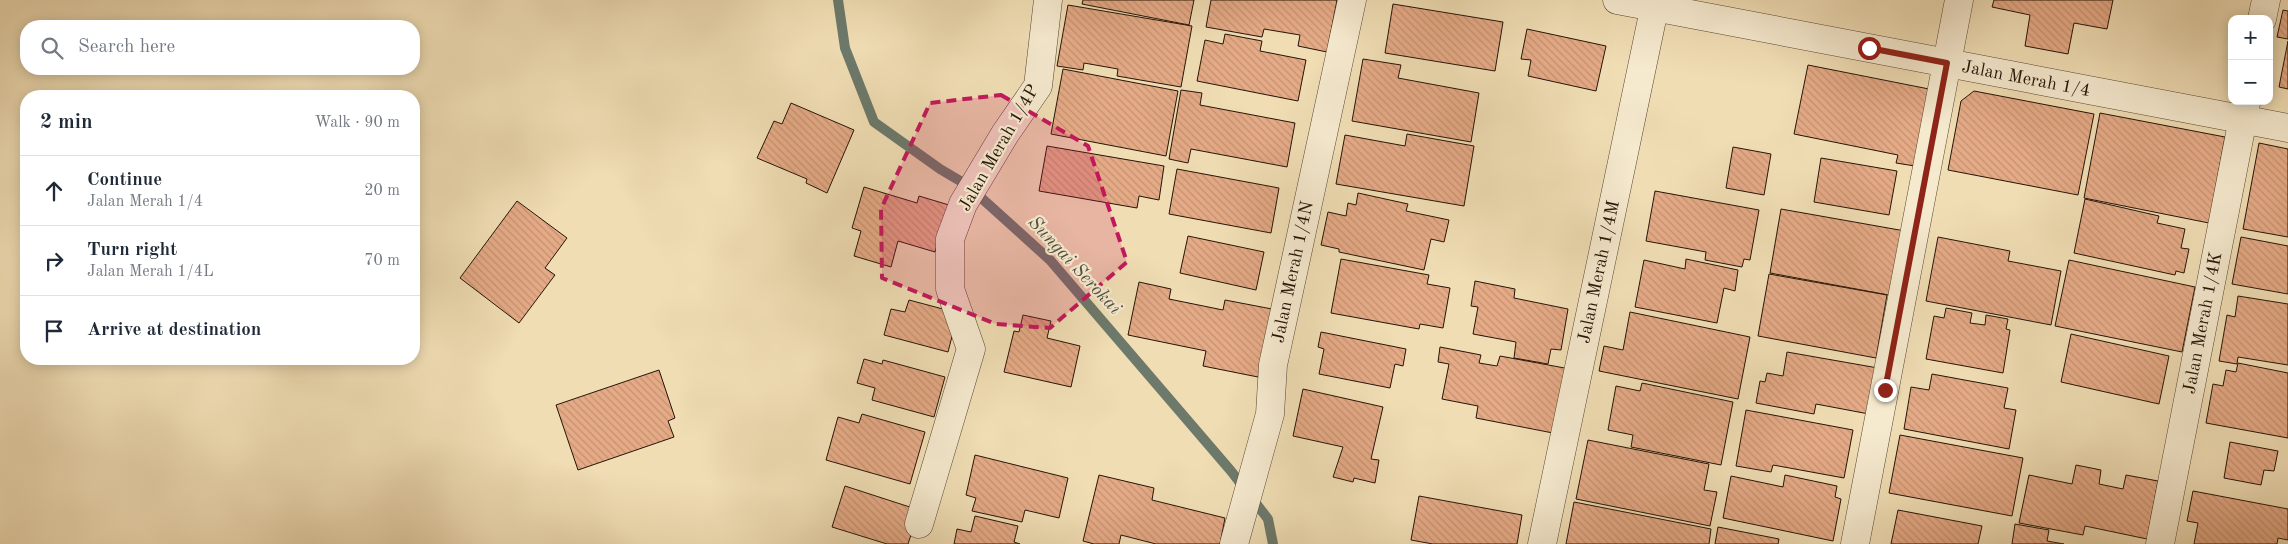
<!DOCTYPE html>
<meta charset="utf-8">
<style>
:root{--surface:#fff;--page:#f6f6f7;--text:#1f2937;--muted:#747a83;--line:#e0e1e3}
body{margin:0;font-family:"Old Standard TT",serif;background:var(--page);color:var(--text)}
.controls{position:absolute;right:15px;top:15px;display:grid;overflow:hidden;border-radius:10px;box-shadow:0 2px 12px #0003}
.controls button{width:45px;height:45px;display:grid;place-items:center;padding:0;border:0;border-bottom:1px solid var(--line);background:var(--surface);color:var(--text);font:25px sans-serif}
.stop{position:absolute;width:15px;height:15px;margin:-11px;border:4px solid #8f2418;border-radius:50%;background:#fff}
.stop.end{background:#8f2418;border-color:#fff;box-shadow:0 1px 5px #0008}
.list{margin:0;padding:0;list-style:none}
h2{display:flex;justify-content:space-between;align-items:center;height:65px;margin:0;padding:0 20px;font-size:21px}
h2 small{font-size:16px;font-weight:400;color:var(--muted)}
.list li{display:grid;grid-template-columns:32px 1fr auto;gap:15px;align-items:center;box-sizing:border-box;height:70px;padding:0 20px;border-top:1px solid var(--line)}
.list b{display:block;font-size:19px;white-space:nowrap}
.list p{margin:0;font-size:16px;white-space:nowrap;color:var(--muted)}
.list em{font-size:16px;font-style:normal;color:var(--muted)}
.icon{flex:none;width:28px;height:28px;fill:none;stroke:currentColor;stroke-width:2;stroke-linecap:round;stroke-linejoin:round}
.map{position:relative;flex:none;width:2288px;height:544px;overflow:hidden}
.search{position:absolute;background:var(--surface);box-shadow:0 2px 12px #0003;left:20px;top:20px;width:400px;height:55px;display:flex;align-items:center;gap:12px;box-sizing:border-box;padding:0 18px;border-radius:20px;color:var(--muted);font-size:19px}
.panel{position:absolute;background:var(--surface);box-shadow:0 2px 12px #0003;left:20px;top:90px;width:400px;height:275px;border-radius:20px}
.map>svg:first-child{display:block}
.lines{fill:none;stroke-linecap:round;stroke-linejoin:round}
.stream{stroke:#6c796b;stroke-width:10}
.building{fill:url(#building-back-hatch);stroke:#261407}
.minor-casing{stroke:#584632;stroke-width:29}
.minor{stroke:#f5e9ce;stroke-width:28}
.route{stroke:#8f2418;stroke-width:6}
.marked{fill:#c2185b;fill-opacity:0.2;stroke:#c2185b;stroke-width:4;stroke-dasharray:10 6;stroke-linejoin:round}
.labels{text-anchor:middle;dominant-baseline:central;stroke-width:4.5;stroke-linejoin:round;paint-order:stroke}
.street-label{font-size:18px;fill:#261407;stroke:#f5e9ce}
.water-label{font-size:19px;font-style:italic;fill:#4f4f41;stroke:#f5e9ce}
</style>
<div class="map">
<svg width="2288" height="544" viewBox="0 0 2288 544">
<defs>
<pattern id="building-back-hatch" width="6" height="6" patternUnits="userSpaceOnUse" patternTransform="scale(1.25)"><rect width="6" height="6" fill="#e5aa86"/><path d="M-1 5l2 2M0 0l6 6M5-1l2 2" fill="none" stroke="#c49172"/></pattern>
</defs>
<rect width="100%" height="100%" fill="#f0ddb4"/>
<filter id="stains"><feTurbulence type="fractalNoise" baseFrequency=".004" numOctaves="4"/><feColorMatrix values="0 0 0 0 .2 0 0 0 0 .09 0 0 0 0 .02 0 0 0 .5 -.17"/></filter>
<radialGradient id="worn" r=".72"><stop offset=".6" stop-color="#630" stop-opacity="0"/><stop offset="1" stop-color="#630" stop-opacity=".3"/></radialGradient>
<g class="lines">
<path class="stream" d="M838,0L845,48L874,122L940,169L967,185L1050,260L1231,471L1268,519L1273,544"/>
</g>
<g class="building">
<path d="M1083,0H1194L1189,25L1082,4Z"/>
<path d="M1211,0H1337L1327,52L1298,46L1300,35L1264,29L1262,37L1206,27Z"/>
<path d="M1994,0H2113L2107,29L2074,23L2068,54L2025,46L2030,15L1992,7Z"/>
<path d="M1393,4L1503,22L1495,71L1385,53Z"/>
<path d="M1068,5L1192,26L1181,87L1117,76L1118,69L1084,63L1083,70L1057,66Z"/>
<path d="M2283,10L2288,11V39L2277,37Z"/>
<path d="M1527,29L1606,46L1596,91L1528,76L1531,60L1521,59Z"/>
<path d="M1225,34L1262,41L1260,51L1306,60L1298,101L1197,81L1205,40L1223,44Z"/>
<path d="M2288,41V89L2279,87Z"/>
<path d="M1363,59L1401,65L1398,78L1479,93L1471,142L1352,121Z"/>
<path d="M1808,65L1929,89L1915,166L1896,163L1898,155L1794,134Z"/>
<path d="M1063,69L1178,91L1166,156L1051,134Z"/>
<path d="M1181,90L1202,93L1200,105L1295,123L1287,167L1191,149L1188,163L1169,159Z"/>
<path d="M1974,91L2094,114L2078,195L1948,170L1961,101Z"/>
<path d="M791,103L854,130L827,193L806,183L807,179L757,158L774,121L782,124Z"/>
<path d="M2100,113L2225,137L2209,223L2084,198Z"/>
<path d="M1407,134L1474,146L1464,206L1336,184L1345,135L1405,146Z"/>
<path d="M2259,143L2288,149V237L2243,229Z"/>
<path d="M1047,146L1164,166L1159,200L1139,196L1137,208L1039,191Z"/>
<path d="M1733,147L1771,154L1764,195L1726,188Z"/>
<path d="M1821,158L1897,171L1889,215L1814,202Z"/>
<path d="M1177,169L1279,188L1271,233L1169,214Z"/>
<path d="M864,187L917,203L919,196L949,205L935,252L898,241L891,267L854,256L861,231L852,228Z"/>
<path d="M1655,191L1759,210L1750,260L1744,259L1742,267L1705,260L1706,252L1646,241Z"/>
<path d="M1358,193L1408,204L1406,211L1449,220L1444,242L1431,239L1424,270L1339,252V249L1321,245L1328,212L1346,216L1348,203L1356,205Z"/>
<path d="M2085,199L2159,216L2157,223L2185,229L2181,248L2189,249L2184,273L2176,271L2175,275L2074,253Z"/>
<path d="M517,201L567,238L545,268L555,275L519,323L460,278Z"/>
<path d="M1781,209L1905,231L1894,296L1770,273Z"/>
<path d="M1188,236L1264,252L1256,290L1180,273Z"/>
<path d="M1938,237L2010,251L2008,261L2061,271L2051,325L1926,301Z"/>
<path d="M2241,237L2288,246V294L2232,284Z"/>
<path d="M1341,259L1429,275L1427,284L1450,288L1443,328L1420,324L1419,329L1331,313Z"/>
<path d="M1686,259L1738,270L1735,291L1724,288L1717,323L1635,307L1644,260L1685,269Z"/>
<path d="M2069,260L2195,287L2182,352L2055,326Z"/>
<path d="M1769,274L1887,295L1876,358L1758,336Z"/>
<path d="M1475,281L1515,289L1514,298L1568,309L1561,350L1551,349L1548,364L1514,358L1516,342L1473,334L1478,307L1471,306Z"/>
<path d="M1139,282L1171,289L1169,299L1223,310L1225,300L1272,309L1258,377L1203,366L1206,351L1128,335Z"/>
<path d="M2238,296L2288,304V365L2238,357L2237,364L2219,361L2227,315L2235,317Z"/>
<path d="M909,300L958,313L948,352L884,335L891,309L905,312Z"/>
<path d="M1946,308L1972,313L1970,323L1985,325L1986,315L2008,319L2006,329L2010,330L2003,373L1926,359L1934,316L1944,318Z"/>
<path d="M1630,312L1750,337L1738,399L1599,371L1604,346L1623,350Z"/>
<path d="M1023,315L1051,321L1047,338L1080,346L1071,387L1004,372L1014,331L1019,332Z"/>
<path d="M1321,332L1406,349L1403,366L1395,364L1390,388L1319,374L1324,349L1318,347Z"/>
<path d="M2071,334L2169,356L2159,404L2061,382Z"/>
<path d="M1440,347L1481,355L1479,363L1497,366L1500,356L1570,369L1558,434L1476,418L1478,406L1442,399L1449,364L1438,362Z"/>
<path d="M1787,352L1878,368L1869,414L1816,404L1814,414L1756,403L1760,381L1765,382L1767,373L1783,376Z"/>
<path d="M864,359L882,364L883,360L945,377L934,417L872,400L875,388L857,383Z"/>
<path d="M2238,363L2288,373V438L2206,423L2213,384L2223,386L2226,370L2236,372Z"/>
<path d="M659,370L675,418L668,421L674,437L578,470L556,405Z"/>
<path d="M1932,374L2008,388L2004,408L2016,410L2009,449L1904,429L1911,387L1929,390Z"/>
<path d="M1642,383L1733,402L1721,465L1631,447L1633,435L1608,430L1616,386L1640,391Z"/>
<path d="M1303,389L1383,407L1371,459L1379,460L1375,483L1354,478L1353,482L1333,477L1343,447L1293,436Z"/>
<path d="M1746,410L1853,430L1844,478L1773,465L1771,472L1736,466Z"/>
<path d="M862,414L925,432L910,484L826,460L838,417L859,423Z"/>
<path d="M1900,435L2023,458L2012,516L1889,493Z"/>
<path d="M1588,440L1709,464L1704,490L1717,492L1710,526L1576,499Z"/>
<path d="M2230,442L2278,451L2274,471L2264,470L2261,485L2224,478Z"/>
<path d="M975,455L1068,478L1059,518L1025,510L1022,522L972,511L976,498L966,495Z"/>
<path d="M2076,465L2101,470L2099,484L2123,489L2126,475L2158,481L2147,539L2085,526L2083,535L2019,523L2029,475L2072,484Z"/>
<path d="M1099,475L1154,488L1152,500L1225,518L1220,544H1156L1121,535L1119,544H1094L1083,541Z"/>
<path d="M1785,475L1837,486L1835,497L1841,499L1833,541L1723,518L1731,476L1783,487Z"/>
<path d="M845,486L919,510L908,544H887L832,527Z"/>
<path d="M2193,491L2288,509V540L2278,538L2277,544H2194L2198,523L2187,521Z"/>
<path d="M1419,496L1522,515L1517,544H1433L1411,540Z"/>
<path d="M1574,502L1711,529L1709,544H1566Z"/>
<path d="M1898,510L1982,526L1978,544H1891Z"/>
<path d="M975,516L1018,526L1014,542L1020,544H954L957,529L971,532Z"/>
<path d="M2015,524L2049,530L2047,541L2064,544H2012Z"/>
<path d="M1718,527L1779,539L1778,544H1715Z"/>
</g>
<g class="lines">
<g class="minor-casing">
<g id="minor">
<path d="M1617,0L2288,128"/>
<path d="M2262,19L2266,0"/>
<path d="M919,524L971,349L950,289V239L963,204L1005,134L1038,86L1048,0"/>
<path d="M1234,544L1270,414L1273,365L1352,0"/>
<path d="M1542,544L1656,0"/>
<path d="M1855,544L1959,0"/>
<path d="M2160,544L2246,103"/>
</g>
</g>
<use href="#minor" class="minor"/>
</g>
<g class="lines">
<path class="route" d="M1869,48L1947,63L1885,390"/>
</g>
<path class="marked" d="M1001,95L1088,146L1127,262L1050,328L996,324L882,278L881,209L930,103Z"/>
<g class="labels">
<g class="street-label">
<text transform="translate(2026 79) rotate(11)">Jalan Merah 1/4</text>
<text transform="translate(999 148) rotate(-60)">Jalan Merah 1/4P</text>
<text transform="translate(1293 272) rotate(-78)">Jalan Merah 1/4N</text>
<text transform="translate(1599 272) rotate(-78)">Jalan Merah 1/4M</text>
<text transform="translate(2203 323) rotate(-79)">Jalan Merah 1/4K</text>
</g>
<g class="water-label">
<text transform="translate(1074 266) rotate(47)">Sungai Serokai</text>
</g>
</g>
<rect width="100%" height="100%" filter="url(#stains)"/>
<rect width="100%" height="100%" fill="url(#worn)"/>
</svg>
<div class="controls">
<button>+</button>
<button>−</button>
</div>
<div class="stop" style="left:1869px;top:48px"></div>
<div class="stop end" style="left:1885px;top:390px"></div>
<div class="search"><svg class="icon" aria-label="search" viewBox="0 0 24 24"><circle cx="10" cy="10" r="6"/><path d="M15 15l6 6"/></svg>Search here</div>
<section class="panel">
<h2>2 min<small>Walk · 90 m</small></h2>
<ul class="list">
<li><svg class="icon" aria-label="ahead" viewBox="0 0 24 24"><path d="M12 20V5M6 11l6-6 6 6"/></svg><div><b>Continue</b><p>Jalan Merah 1/4</p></div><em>20 m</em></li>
<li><svg class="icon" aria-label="right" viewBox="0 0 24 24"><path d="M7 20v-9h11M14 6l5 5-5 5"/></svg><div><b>Turn right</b><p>Jalan Merah 1/4L</p></div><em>70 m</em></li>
<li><svg class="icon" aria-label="arrive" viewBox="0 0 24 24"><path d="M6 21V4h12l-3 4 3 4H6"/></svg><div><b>Arrive at destination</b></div></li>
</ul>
</section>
</div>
